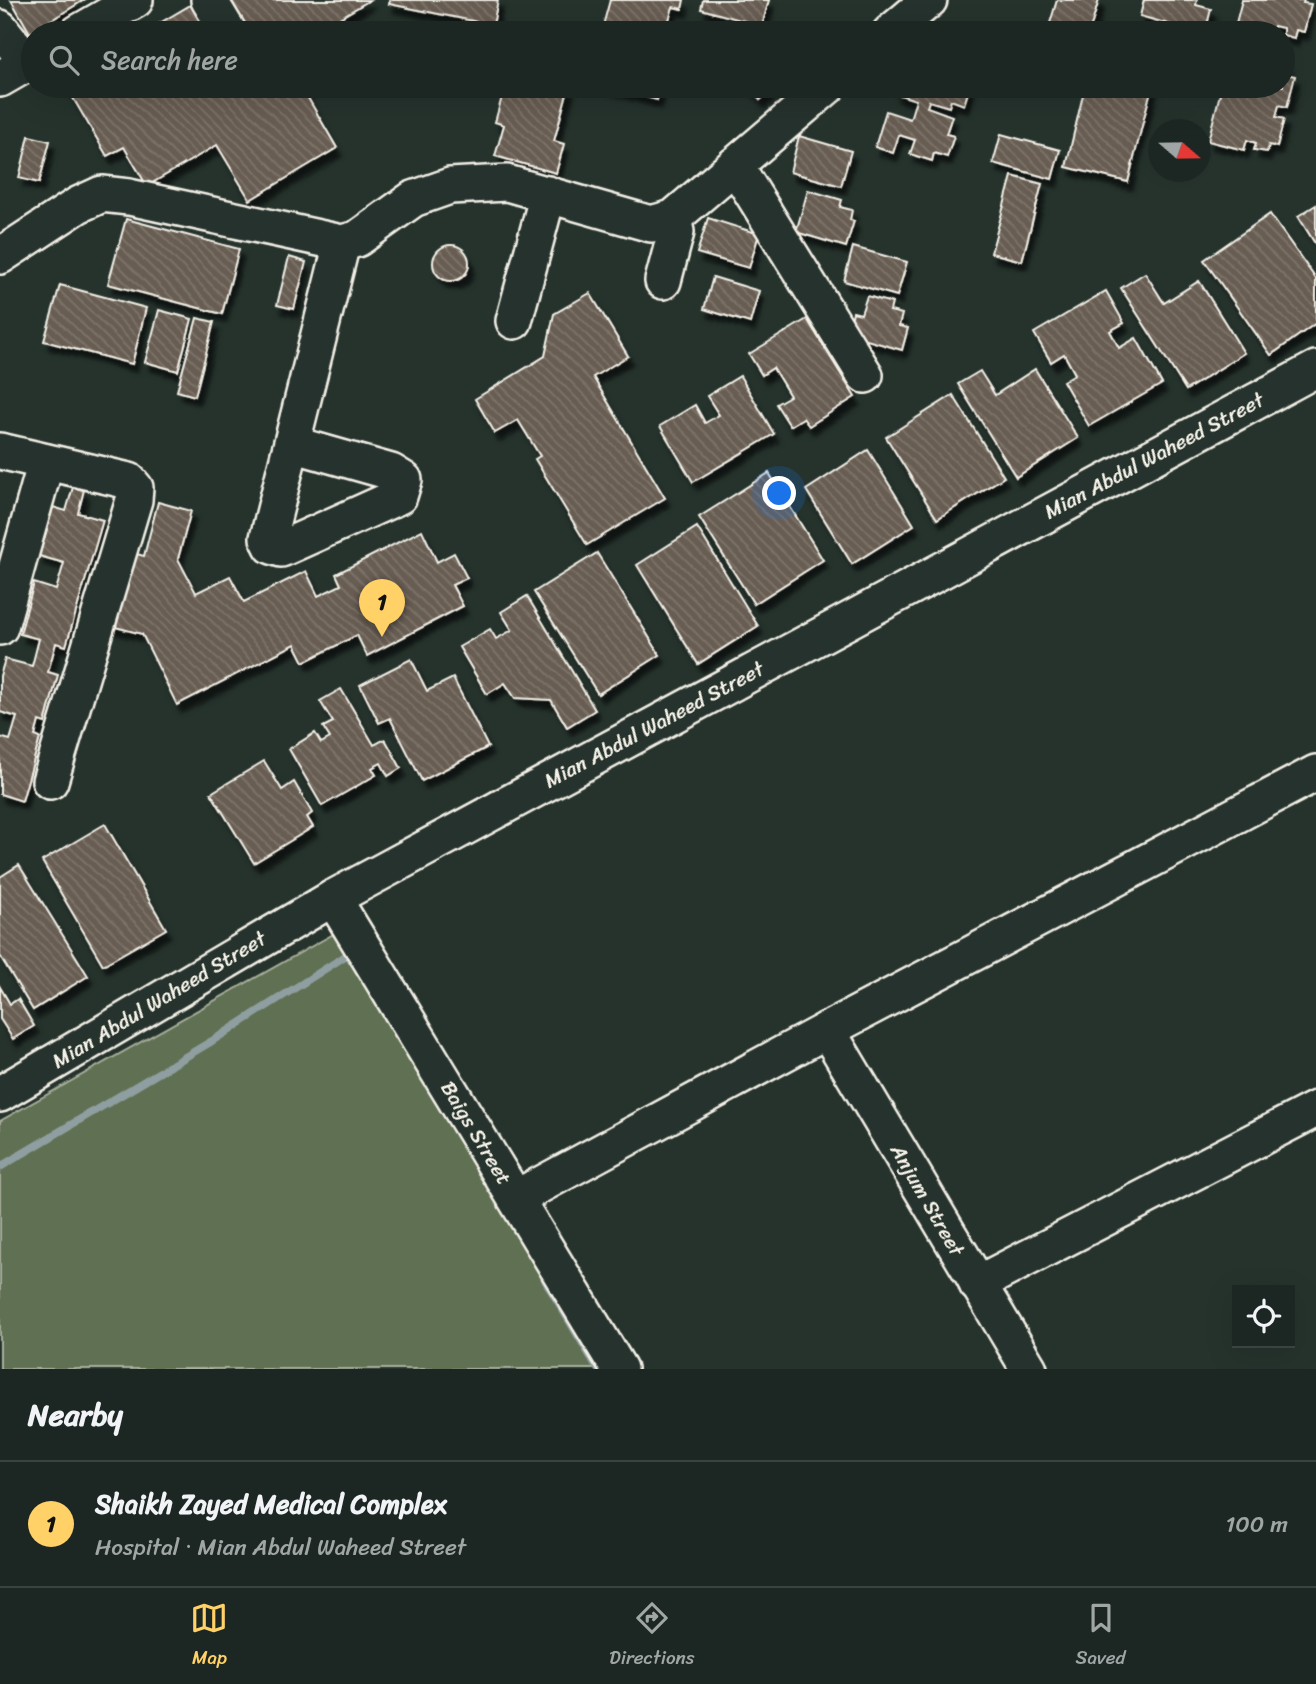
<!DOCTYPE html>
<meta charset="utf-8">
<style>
:root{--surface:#1c2622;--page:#29322f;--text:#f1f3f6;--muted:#a0a5a5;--line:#3a4340;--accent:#ffd166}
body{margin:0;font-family:Sriracha,sans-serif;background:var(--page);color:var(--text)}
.controls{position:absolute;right:21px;bottom:21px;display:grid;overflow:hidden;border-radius:0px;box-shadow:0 7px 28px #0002}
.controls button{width:63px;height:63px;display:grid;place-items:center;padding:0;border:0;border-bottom:2px solid var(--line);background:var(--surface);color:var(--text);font:35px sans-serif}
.compass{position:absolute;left:1148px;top:119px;width:63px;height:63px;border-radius:50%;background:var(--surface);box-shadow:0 7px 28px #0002;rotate:110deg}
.you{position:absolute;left:780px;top:494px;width:24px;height:24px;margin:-18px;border:5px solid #fff;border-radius:50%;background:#1a73e8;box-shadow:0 0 0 10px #1a73e833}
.badge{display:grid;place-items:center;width:46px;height:46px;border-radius:50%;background:var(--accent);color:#111;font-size:23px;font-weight:700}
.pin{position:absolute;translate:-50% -58px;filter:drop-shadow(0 2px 4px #0008)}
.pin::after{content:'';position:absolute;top:37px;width:24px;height:21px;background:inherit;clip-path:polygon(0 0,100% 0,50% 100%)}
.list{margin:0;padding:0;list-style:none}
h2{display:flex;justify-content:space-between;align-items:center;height:91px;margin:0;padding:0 28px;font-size:30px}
h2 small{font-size:23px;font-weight:400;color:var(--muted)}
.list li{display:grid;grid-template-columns:46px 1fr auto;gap:21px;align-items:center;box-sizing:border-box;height:126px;padding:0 28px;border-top:2px solid var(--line)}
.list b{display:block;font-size:26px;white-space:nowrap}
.list p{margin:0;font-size:23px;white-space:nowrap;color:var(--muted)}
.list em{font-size:23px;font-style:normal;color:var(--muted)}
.icon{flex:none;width:38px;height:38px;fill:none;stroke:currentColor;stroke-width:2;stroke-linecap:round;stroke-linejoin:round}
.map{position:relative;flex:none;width:1316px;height:1369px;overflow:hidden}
.search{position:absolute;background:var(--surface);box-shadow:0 7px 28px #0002;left:21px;right:21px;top:21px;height:77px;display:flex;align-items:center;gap:18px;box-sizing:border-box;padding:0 24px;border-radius:38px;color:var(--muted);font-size:26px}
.sheet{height:217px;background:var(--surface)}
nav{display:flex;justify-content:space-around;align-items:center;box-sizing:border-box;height:98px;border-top:2px solid var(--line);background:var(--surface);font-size:19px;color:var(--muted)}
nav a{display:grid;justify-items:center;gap:4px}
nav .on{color:var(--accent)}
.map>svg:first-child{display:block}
.park{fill:#5f7052;stroke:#aab09d;stroke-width:2}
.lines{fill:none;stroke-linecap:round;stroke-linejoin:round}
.stream{stroke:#8f9ea0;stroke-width:8}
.building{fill:url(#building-back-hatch);stroke:#f4f1e8;stroke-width:2;filter:url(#shadow)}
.minor-casing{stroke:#f4f1e8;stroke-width:40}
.minor{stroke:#26332d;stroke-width:35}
.labels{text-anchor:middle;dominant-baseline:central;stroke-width:6;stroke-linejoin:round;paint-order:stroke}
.street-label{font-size:21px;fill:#f4f1e8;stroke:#26332d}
</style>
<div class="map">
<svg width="1316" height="1369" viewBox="0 0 1316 1369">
<defs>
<pattern id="building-back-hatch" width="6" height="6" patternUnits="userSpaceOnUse" patternTransform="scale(1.75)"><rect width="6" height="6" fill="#685d52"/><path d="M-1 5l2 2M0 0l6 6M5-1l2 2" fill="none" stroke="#7e756b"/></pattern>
<filter id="shadow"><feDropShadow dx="4.5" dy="8" stdDeviation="2" flood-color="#0009"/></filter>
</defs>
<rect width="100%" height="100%" fill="#26332d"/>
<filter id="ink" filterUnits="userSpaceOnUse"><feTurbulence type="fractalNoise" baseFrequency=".0143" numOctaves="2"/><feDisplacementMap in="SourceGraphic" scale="14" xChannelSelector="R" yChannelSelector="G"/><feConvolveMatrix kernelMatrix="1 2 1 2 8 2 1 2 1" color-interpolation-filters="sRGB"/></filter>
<g filter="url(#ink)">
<path class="park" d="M346,927L614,1369H0V1121Z"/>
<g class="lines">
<g class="stream">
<path d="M0,1167L212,1041L350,953L354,960"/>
<path d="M545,1280L598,1369"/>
</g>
</g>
<g class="building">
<path d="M11,0H84L30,33Z"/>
<path d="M227,0H370L314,33H246Z"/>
<path d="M390,0H498L493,25L389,4Z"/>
<path d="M610,0H684L682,9L673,7L665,33H601Z"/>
<path d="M703,0H769L762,26L701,9Z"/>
<path d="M1057,0H1099L1089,33H1047Z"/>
<path d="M1144,0H1197L1196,5L1211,9L1205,33H1177L1170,31L1172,25L1140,16Z"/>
<path d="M1242,0H1304L1303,3L1311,4L1304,32L1296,30L1294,38L1283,35V28L1274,26L1272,33L1235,27Z"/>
<path d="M194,3L211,33H143Z"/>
<path d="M1283,64L1288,65L1285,74L1295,76L1287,107L1279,105L1276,117L1284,119L1277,147L1269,145L1267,152L1254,150L1256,143L1247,140L1244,150L1208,141L1222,86H1283Z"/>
<path d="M66,86H312L304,91L337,148L250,200L217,145L147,186L124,147L107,156Z"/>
<path d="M505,86H569L554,141L564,144L556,173L495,156L504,125L495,122Z"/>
<path d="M606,86H661L657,100Z"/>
<path d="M748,86H776L760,100Z"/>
<path d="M896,86H970L964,105L951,100L949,107L929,101L927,107L952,116L946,134L954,136L947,157L934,153L932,161L910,154L915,140L899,135L893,153L875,147L886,111L910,119L916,100L894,93Z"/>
<path d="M1085,86H1152L1128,182L1066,167Z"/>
<path d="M1001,134L1060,150L1052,179L993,163Z"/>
<path d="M29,136L50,141L39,183L19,178Z"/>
<path d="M799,136L851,151L841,186L790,172Z"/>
<path d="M1012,176L1042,184L1022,261L991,253Z"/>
<path d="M808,190L842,200L840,207L852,210L850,220L854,221L846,247L796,232Z"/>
<path d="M1316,205V245L1298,216Z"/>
<path d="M1270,214L1316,279V323L1271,355L1204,260Z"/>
<path d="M708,218L759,234L749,268L697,253Z"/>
<path d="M126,219L239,249L222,314L108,284Z"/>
<circle cx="451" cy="263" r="18"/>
<path d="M853,247L907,262L897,296L844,281Z"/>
<path d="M289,257L306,262L294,309L277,305Z"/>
<path d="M1145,273L1164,303L1199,281L1244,353L1186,390L1121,288Z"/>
<path d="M713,277L759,291L750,323L704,309Z"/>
<path d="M60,285L146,308L132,364L44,341Z"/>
<path d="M1106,291L1124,323L1110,331L1119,348L1136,338L1162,384L1089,426L1063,381L1075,374L1064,354L1051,362L1034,333Z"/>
<path d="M590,293L628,356L593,377L665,498L587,545L535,459L540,456L518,420L495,433L475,399L545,356L554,314Z"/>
<path d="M867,296L892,303L890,311L902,314L899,326L908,328L902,350L856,337L849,328L853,312L861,314Z"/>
<path d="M159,310L192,319L178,371L145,362Z"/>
<path d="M197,318L214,322L195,396L177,391Z"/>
<path d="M807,319L855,397L809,426L803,418L790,426L776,404L790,396L773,368L762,375L749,354Z"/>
<path d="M1035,369L1078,438L1016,477L958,384L980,371L995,395Z"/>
<path d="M740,376L774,434L693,482L660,426L695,405L705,423L719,415L707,396Z"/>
<path d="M953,395L1004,477L937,519L886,437Z"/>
<path d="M868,450L914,525L852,564L806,490Z"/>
<path d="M769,473L823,560L754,604L699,517Z"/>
<path d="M73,487L84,490L78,513L103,520L66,646L56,643L48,672L58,675L45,723L39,721L35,736L40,738L22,801L0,794V737L10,740L17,717L0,712V676L5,659L32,666L39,639L20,634L34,583L56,590L64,563L39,556L53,507L66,511Z"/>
<path d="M158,502L191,511L178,559L196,593L230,576L244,602L306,571L318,596L341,585L336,574L422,530L437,562L454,553L467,578L452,585L463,606L367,656L357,635L304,662L295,644L177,705L142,634L108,625L129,552L144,556Z"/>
<path d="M697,527L758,626L698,664L637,565Z"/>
<path d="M597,553L660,655L598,694L534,592Z"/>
<path d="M527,596L595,710L567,727L551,700L515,698L505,683L487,694L459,647L490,629L496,639L512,630L501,612Z"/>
<path d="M411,659L427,691L453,678L488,747L422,781L390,718L379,723L360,685Z"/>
<path d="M341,689L374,745L385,739L401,768L388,776L381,763L372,768L376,775L322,806L289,749L315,733L321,743L330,738L323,727L333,722L320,701Z"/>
<path d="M264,761L282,790L294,782L312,813L307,817L313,827L254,863L211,793Z"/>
<path d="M105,824L166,929L103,965L42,861Z"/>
<path d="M19,865L88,976L33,1010L0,956V877Z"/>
<path d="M0,987L10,1004L18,999L34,1026L13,1039L0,1019Z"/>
</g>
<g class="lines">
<g class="minor-casing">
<g id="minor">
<path d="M209,0L229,33"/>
<path d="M0,28L28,63"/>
<path d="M78,33L135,0"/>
<path d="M890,33L929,0"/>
<path d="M0,79L33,60"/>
<path d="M735,165L865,375"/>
<path d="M0,256L78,205L102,194L129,197L342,243L357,239L413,199L450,186L507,183L651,224L673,218L828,86"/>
<path d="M663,281L676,232L673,218"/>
<path d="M514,321L548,194"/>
<path d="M292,444L391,472L404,480L399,496L281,549L272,546L268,538L342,243"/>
<path d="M0,451L129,481L135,488L134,500L50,781"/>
<path d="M0,627L46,462"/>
<path d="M333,898L619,1369"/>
<path d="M827,1030L1029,1369"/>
<path d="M0,1094L333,898L1316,369"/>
<path d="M516,1198L827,1030L1316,773"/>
<path d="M977,1284L1316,1109"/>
</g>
</g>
<use href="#minor" class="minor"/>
</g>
</g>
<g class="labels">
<g class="street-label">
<text transform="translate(1154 456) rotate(-28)">Mian Abdul Waheed Street</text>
<text transform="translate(654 725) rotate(-28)">Mian Abdul Waheed Street</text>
<text transform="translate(159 1000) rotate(-31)">Mian Abdul Waheed Street</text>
<text transform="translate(476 1133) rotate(59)">Baigs Street</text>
<text transform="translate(927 1200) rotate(60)">Anjum Street</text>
</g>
</g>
</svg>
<div class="controls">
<button><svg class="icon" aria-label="locate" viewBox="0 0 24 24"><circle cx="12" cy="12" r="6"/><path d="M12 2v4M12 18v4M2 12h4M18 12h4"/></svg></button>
</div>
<svg class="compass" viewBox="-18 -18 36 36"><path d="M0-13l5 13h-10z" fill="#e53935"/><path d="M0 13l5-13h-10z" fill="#a0a5a5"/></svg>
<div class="you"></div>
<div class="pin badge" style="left:382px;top:637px">1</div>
<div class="search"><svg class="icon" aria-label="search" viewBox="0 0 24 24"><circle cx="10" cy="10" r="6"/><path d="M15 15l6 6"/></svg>Search here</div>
</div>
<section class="sheet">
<h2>Nearby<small></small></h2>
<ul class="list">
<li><span class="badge">1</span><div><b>Shaikh Zayed Medical Complex</b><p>Hospital · Mian Abdul Waheed Street</p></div><em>100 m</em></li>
</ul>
</section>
<nav>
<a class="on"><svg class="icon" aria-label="map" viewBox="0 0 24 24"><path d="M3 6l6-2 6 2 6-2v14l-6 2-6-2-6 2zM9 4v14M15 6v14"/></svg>Map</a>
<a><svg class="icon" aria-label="directions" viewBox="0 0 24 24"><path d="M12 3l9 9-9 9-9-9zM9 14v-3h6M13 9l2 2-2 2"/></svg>Directions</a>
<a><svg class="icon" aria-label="saved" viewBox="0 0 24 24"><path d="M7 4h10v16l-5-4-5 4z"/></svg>Saved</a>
</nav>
